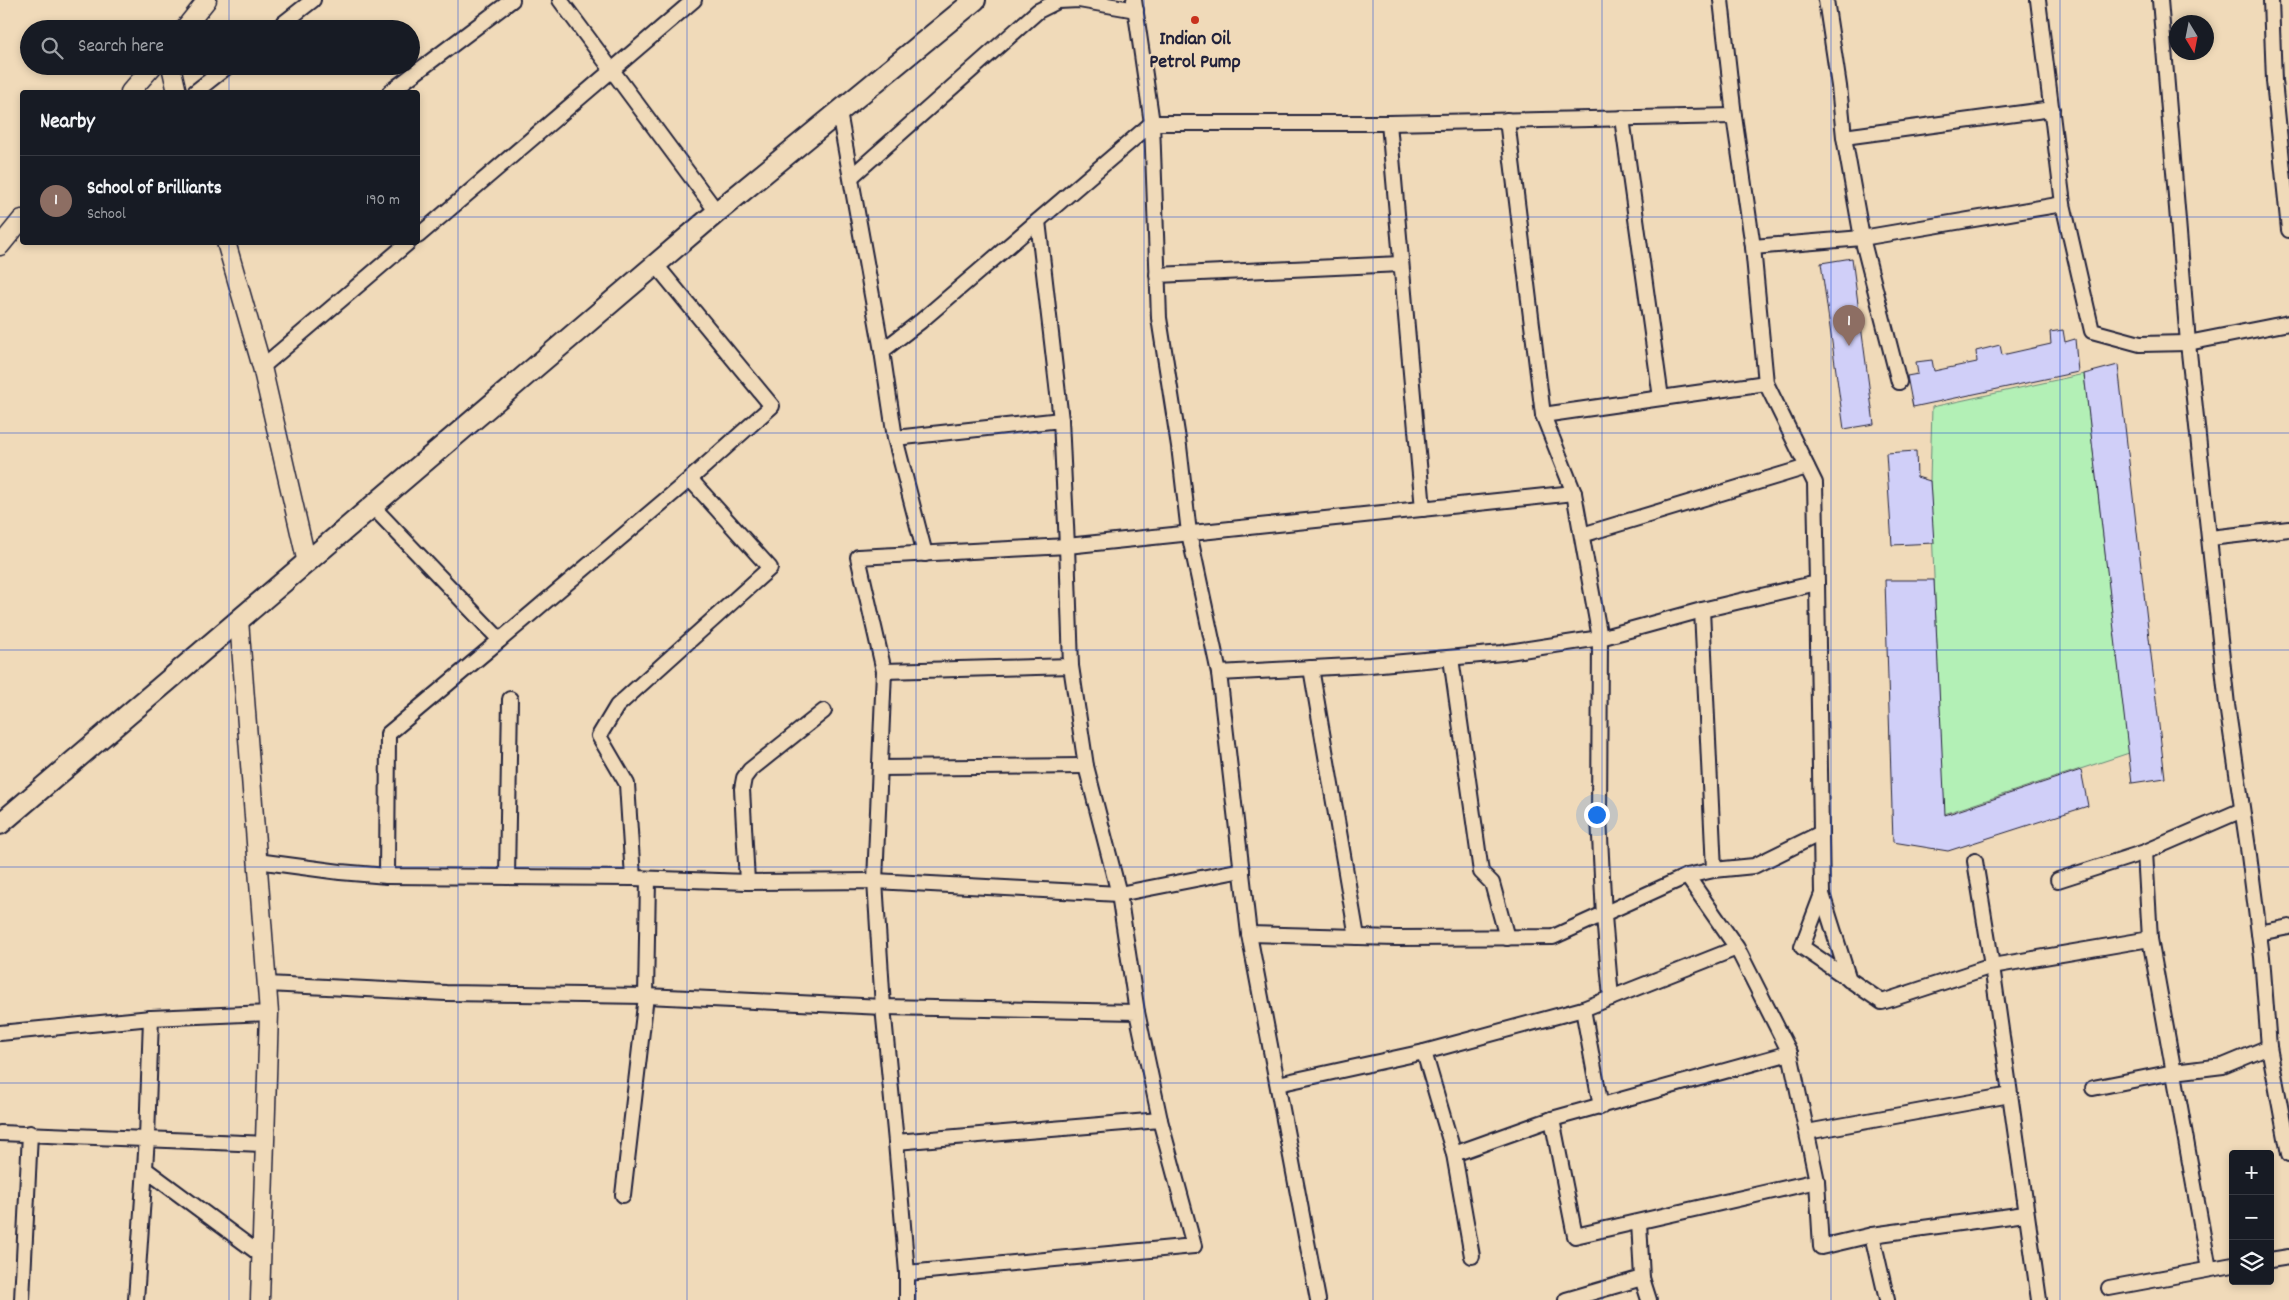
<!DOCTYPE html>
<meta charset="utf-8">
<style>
:root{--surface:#171b24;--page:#20242c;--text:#f1f3f6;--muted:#9ea1a6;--line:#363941;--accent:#0b8043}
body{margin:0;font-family:Dekko,sans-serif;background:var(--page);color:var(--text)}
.controls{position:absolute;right:15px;bottom:15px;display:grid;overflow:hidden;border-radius:5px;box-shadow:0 2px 8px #0003}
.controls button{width:45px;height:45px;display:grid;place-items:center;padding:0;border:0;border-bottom:1px solid var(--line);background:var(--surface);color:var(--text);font:25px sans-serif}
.compass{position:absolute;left:2169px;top:15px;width:45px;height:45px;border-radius:50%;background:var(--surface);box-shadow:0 2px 8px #0003;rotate:170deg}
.you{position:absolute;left:1596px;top:814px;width:18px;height:18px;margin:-12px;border:4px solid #fff;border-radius:50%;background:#1a73e8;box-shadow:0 0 0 8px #1a73e833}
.badge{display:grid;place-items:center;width:32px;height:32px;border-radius:50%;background:var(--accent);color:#fff;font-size:16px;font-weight:700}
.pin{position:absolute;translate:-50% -41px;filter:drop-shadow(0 1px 2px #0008)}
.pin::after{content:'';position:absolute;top:26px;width:18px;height:15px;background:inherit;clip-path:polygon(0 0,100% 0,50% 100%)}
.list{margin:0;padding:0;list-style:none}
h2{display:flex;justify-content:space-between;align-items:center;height:65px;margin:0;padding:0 20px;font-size:21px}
h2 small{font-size:16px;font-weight:400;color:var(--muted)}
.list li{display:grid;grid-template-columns:32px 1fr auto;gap:15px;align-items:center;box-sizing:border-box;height:90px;padding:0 20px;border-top:1px solid var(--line)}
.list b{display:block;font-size:19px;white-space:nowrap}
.list p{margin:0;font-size:16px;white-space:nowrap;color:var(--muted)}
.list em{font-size:16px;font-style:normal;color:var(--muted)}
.icon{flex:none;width:28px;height:28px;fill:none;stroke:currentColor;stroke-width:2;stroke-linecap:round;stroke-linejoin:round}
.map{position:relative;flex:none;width:2289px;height:1300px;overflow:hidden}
.search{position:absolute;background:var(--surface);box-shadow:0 2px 8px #0003;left:20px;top:20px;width:400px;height:55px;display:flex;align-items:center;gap:12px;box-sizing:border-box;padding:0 18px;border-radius:28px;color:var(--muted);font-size:19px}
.panel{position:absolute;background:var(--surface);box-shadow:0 2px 8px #0003;left:20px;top:90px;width:400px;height:155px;border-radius:5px}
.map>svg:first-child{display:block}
.green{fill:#b3f0b6;stroke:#6a8978}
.building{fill:#d0cff8;stroke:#22223b}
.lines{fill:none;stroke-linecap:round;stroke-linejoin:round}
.minor-casing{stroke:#22223b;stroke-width:18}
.tertiary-casing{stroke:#22223b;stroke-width:21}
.secondary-casing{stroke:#22223b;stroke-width:24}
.minor{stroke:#f0dab9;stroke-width:14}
.tertiary{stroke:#f0dab9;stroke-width:18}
.secondary{stroke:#f0dab9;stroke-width:20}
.grid{fill:none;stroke:#1d4ed8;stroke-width:1;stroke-opacity:0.55}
.poi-dot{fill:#c8321e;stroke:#f0dab9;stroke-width:2}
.labels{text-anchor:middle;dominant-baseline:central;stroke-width:4.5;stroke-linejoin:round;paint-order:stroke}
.poi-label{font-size:20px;font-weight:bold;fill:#22223b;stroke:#f0dab9}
</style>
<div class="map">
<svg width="2289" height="1300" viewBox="0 0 2289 1300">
<rect width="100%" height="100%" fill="#f0dab9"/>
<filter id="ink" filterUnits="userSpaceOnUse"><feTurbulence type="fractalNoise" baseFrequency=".02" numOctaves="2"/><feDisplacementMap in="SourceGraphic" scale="10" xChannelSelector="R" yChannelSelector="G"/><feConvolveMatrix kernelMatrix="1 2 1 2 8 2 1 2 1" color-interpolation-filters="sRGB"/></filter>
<g filter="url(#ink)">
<path class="green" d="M2084,374L2129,753L1944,814L1930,481L1932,407Z"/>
<g class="building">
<path d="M1852,258L1874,424L1844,429L1821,263Z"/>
<path d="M2063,330L2065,342L2075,339L2078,372L1913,407L1907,376L1918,374L1916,362L1932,360L1934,371L1977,362L1976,351L2000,345L2002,355L2051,344L2050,332Z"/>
<path d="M2118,365L2165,778L2132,783L2084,374Z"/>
<path d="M1916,451L1917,477L1930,481L1934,543L1892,545L1886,453Z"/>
<path d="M1885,580H1934L1945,815L2081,770L2088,806L1948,851L1893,842Z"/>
</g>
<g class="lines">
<g class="minor-casing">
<g id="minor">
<path d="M560,0L717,212"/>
<path d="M1134,0L1152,123L1159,318L1179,446L1189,533L1219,673L1370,665L1502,653L1600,638L1574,493L1543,415L1766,383L1753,247L1734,116L1721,0"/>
<path d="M1826,0L1839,86L1844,137L1862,238L2063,204"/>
<path d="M2038,0L2063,204L2092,331L2140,344L2188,343L2289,323"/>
<path d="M2160,0L2188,343L2227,705L2249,855L2262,957L2269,1047L2289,1154"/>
<path d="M2271,0L2274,81L2289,230"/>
<path d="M276,29L313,0"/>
<path d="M195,92L228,66"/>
<path d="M390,92L512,0"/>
<path d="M839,112L882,351"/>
<path d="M1622,118L1661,398"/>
<path d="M1507,120L1543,415"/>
<path d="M1389,123L1423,509"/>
<path d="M1844,137L2052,109"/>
<path d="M851,177L1038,11L1058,1L1079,0L1136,10"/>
<path d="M1038,221L1061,420"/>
<path d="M418,236L694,0"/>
<path d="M1753,247L1862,238L1899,382"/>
<path d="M1157,275L1401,264"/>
<path d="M262,367L409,242"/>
<path d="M895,438L925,554"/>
<path d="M1574,493L1067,546L1061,420L895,438L882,351L921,321L1152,123H1389L1734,116"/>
<path d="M372,506L500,640L690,479L772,406L656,265"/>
<path d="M1582,535L1807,467"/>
<path d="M2210,538L2289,529"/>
<path d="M1817,583L1822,894L1802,947L1882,1002L1992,966L2150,939L2145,852"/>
<path d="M1451,658L1481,872L1492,883L1507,938"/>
<path d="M1071,666L1067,546L858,557L884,671L875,881L883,1007L896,1142L1160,1120"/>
<path d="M1311,668L1357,937"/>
<path d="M884,671L1071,666L1086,766L1119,894L1137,1012"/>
<path d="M1219,673L1249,934L1396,938L1553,937L1687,876L1737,948L1583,1009L1424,1052L1454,1154L1552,1119L1790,1053L1737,948"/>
<path d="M880,768L1086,766"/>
<path d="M257,861L340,872L387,876L633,878L747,882L875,881L1119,894L1242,870"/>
<path d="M1975,861L1992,966L2039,1300"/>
<path d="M1714,870L1754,866L1821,833"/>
<path d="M387,876L388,734L500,640"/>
<path d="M1687,876L1714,870L1702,610"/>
<path d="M507,877L510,699"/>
<path d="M633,878L627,784L599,736L617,706L770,568L690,479"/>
<path d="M2058,880L2145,852L2242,810"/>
<path d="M747,882L742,789L744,778L750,770L824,711"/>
<path d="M1822,894L1849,980"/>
<path d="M2259,933L2289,927"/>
<path d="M1249,934L1318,1300"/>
<path d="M2150,939L2209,1269"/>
<path d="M267,984L446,993L646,996L883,1007L1137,1012L1160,1120L1194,1246L907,1273L896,1142"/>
<path d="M1611,998L1604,916L1599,817L1600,638L1702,610L1817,583L1815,483L1766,383"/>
<path d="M1583,1009L1601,1107"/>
<path d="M0,1033L151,1018L269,1013"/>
<path d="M1278,1084L1424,1052"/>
<path d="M2093,1088L2174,1072L2223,1066L2269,1047"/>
<path d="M1552,1119L1575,1236L1817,1181L1790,1053"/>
<path d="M1807,1132L2010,1095"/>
<path d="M0,1133L265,1144"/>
<path d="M1454,1154L1472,1256"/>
<path d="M145,1169L261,1255"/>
<path d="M1817,1181L1821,1247L1872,1235L1887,1300"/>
<path d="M623,1195L646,996L648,879"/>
<path d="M1872,1235L2025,1214"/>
<path d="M2270,1260L2289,1257"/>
<path d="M907,1273V1300"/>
<path d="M1642,1278L1649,1300"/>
<path d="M2109,1288L2233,1265"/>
<path d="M22,1300L30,1133"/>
<path d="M136,1300L147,1138L151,1018"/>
<path d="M1566,1300L1642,1278L1639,1222"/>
</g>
</g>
<g class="tertiary-casing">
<g id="tertiary">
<path d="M184,29L207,0"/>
<path d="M171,66L177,92"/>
<path d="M130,92L153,66"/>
<path d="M226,242L262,367L307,563"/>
<path d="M0,246L22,219"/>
<path d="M239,620L269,1013L260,1300"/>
</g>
</g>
<g class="secondary-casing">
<path id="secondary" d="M0,824L717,212L975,0"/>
</g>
<use href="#minor" class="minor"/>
<use href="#tertiary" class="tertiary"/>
<use href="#secondary" class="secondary"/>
</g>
</g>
<path class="grid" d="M229,0V29M458,0V1300M687,0V1300M916,0V1300M1144,0V1300M1373,0V1300M1602,0V1300M1831,0V1300M2060,0V1300M229,66V92M0,217H22M418,217H2289M229,242V1300M0,433H2289M0,650H2289M0,867H2289M0,1083H2289"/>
<circle class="poi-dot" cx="1195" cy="20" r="5"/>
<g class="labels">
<g class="poi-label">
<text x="1195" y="40">Indian Oil<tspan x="1195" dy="23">Petrol Pump</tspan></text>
</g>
</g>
</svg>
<div class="controls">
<button>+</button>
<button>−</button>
<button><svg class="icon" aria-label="layers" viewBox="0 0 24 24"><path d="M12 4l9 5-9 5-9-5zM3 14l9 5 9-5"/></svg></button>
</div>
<svg class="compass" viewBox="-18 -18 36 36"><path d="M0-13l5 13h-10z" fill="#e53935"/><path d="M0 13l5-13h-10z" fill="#9ea1a6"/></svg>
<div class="you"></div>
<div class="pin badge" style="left:1849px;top:346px;background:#8d6e63">1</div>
<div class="search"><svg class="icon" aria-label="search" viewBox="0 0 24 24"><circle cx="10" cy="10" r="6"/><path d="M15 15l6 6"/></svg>Search here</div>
<section class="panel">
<h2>Nearby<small></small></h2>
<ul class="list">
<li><span class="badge" style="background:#8d6e63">1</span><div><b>School of Brilliants</b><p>School</p></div><em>190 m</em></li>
</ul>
</section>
</div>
